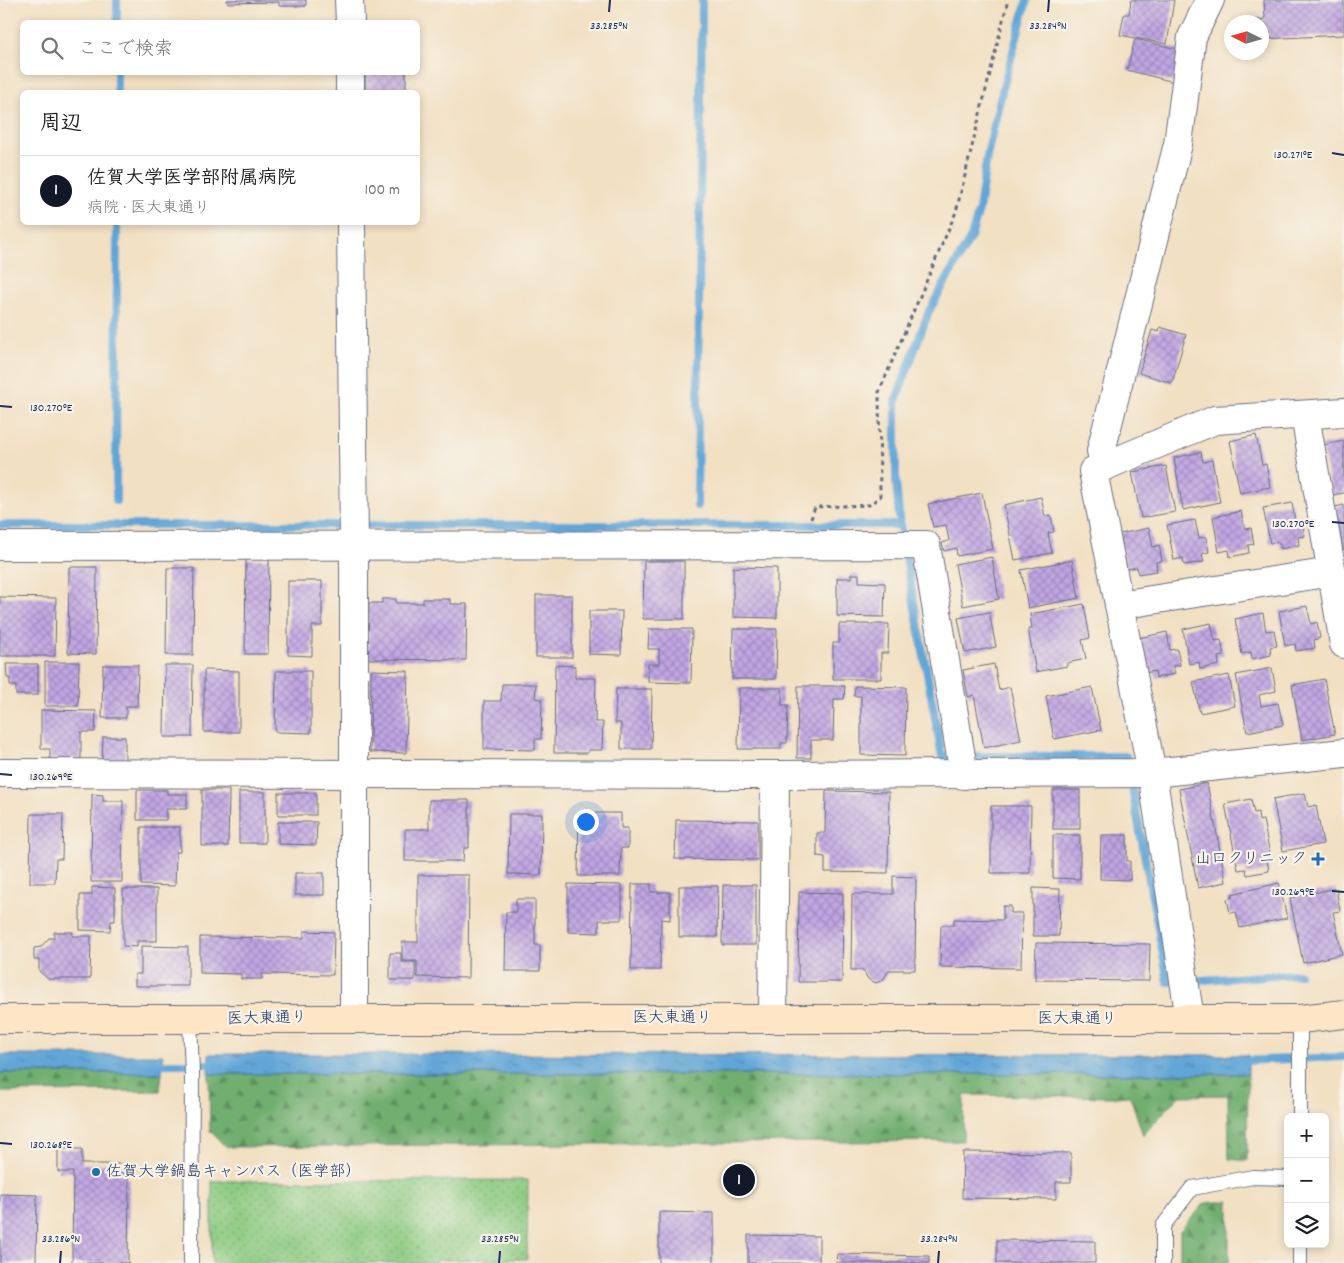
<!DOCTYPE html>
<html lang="ja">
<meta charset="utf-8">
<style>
:root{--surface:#fff;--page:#f6f6f6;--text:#202124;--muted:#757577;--line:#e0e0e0;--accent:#111827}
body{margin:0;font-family:Dekko,"Klee One",sans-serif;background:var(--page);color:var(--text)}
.controls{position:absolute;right:15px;bottom:15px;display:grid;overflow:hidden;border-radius:8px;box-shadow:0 2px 8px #0003}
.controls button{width:45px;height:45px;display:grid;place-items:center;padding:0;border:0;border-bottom:1px solid var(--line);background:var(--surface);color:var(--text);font:25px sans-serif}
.compass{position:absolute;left:1224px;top:15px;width:45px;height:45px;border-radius:50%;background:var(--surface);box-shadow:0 2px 8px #0003;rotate:275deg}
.you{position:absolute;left:585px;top:821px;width:18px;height:18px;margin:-12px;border:4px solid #fff;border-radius:50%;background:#1a73e8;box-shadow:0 0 0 8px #1a73e833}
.badge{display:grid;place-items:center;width:32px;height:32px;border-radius:50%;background:var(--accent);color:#fff;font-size:16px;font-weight:700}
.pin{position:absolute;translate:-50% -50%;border:2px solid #fff;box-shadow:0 1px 5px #0006}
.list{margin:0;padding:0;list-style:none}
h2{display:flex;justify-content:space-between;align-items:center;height:65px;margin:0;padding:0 20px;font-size:21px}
h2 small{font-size:16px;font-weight:400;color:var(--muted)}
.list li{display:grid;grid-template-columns:32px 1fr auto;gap:15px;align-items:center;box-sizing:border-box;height:70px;padding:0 20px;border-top:1px solid var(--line)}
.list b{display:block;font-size:19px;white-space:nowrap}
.list p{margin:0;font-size:16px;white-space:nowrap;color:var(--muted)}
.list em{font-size:16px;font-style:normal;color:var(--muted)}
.icon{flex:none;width:28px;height:28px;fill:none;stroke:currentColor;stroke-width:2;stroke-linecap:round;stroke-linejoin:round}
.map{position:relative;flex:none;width:1344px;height:1263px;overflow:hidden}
.search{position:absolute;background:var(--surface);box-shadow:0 2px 8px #0003;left:20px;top:20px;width:400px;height:55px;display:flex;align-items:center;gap:12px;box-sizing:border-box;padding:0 18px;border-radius:8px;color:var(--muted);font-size:19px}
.panel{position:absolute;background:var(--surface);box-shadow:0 2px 8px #0003;left:20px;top:90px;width:400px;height:135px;border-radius:8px}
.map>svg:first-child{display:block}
.grass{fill:url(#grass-dots);stroke:#547d70}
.forest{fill:url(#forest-firs);stroke:#466f66}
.water{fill:url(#water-ripples);stroke:#3e6a9a}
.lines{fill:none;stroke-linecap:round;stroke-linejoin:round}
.stream{stroke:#62a6d7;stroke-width:8}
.building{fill:url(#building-cross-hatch)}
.lane-casing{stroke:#666d81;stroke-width:16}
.street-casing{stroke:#666d81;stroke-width:30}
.secondary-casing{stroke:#666d81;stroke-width:30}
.path{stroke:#666d81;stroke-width:3;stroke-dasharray:4 4;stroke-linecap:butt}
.lane{stroke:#fff;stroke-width:14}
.street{stroke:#fff;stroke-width:28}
.secondary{stroke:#fee5c5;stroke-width:28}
.ticks{fill:none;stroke:#1b2f5e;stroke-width:2}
.poi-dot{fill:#1f6fb2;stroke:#f7f3e8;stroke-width:2}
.labels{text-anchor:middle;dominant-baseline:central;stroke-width:4.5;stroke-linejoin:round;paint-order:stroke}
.poi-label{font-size:16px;fill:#1b2f5e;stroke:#f7f3e8;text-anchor:end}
.street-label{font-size:16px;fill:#1b2f5e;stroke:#f7f3e8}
.ticks-label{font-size:12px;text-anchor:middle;fill:#1b2f5e;stroke:#f7f3e8;stroke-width:4.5;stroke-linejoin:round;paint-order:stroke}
</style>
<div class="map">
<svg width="1344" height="1263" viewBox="0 0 1344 1263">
<defs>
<pattern id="grass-dots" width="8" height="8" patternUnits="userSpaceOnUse" patternTransform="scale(1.25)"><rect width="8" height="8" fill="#8ccb81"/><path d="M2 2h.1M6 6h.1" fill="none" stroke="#72a56d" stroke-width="1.8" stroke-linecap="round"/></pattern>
<pattern id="forest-firs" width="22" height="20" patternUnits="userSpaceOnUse" patternTransform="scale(1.25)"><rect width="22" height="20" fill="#71af6f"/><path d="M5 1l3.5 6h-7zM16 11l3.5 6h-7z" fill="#5c8f5e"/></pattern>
<pattern id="water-ripples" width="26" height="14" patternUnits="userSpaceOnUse" patternTransform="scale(1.25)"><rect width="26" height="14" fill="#62a6d7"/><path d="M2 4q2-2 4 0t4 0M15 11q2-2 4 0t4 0" fill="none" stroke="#5088b2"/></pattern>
<pattern id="building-cross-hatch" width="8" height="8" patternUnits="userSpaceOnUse" patternTransform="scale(1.25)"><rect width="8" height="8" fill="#c1a6e3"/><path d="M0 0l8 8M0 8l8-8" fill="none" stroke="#9c88bb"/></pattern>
</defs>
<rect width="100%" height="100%" fill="#f7f3e8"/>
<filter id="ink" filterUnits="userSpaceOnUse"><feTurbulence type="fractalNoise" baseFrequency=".02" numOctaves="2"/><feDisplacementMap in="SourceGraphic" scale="10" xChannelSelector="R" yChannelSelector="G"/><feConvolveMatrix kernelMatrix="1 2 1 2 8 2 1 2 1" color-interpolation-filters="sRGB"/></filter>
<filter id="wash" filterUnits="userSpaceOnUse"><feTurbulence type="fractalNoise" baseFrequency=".0096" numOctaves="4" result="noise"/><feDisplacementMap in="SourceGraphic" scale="20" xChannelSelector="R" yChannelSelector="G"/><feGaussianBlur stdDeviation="1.12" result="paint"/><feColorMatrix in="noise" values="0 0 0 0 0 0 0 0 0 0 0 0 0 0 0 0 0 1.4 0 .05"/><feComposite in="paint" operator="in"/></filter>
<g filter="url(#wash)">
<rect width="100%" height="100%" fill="#f2e0c3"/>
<path class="grass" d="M528,1180L527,1259L437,1260L436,1263H212V1181Z"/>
<g class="forest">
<path d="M0,1073H162L160,1091L0,1092Z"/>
<path d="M209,1074H1248L1247,1161L1229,1159L1228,1095L1179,1096L1143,1135L1130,1096L1113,1097L964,1095L963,1141L226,1147L210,1131Z"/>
<path d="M1229,1201V1263H1180V1231L1205,1203Z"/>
</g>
<g class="water">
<path d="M209,1054L1248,1055V1074H209Z"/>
<path d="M0,1055H163L162,1073H0Z"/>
</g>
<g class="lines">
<g class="stream">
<path d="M1027,0L1000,99L987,156L979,210L971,237L929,311L896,400V483L900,525L942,756H1126L1168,982L1299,974"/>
<path d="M117,22V0"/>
<path d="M117,92V72"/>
<path d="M116,501L117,222"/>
<path d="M697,506L702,0"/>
<path d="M0,525H900"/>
<path d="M1239,1061L1344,1057"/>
<path d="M152,1064H218"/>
</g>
</g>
<g id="blocks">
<g class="building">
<path d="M227,0H306V6H279V2L228,3Z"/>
<path d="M1131,0H1174L1167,44L1120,35L1124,14H1129Z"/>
<path d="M1264,0H1344V35L1262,39V22H1253V20L1265,19Z"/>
<path d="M1135,39L1182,50L1174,82L1127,70Z"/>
<path d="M365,72H406V91L365,92Z"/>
<path d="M1160,327L1186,335L1172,383L1139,373L1152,330L1159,332Z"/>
<path d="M1256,435L1262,465L1266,464L1270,487L1240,493L1230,441Z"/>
<path d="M1344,441V493L1332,495L1322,445Z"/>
<path d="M1201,452L1203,462L1212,460L1220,502L1183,510L1174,458Z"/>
<path d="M1166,466L1175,512L1141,518L1132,472Z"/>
<path d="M982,493L993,549L957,556L956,548L944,551L942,543L949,541L946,525L933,527L928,504Z"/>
<path d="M1041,497L1045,516L1051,515L1054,532L1048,533L1052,553L1015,560L1004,505Z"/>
<path d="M1292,503L1295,521L1302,520L1305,536L1298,537L1299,545L1281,549L1279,542L1270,543L1263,508Z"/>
<path d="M1344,505V550H1343L1335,507Z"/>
<path d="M1241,511L1245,529L1251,528L1254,544L1248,545L1249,553L1230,557L1229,550L1219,552L1213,517Z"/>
<path d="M1195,520L1199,538L1206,537L1209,552L1202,554L1204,562L1184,565L1183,558L1174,560L1167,525Z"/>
<path d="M1149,528L1153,547L1159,545L1162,561L1156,562L1157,571L1138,574L1137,567L1127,569L1120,534Z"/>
<path d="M992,557L999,599L963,606L955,564Z"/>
<path d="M246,559H269L268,654H245Z"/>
<path d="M1072,560L1079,598L1028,608L1021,570Z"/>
<path d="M644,561H684V619H643Z"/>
<path d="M69,567H97L96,654L68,653Z"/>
<path d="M733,567L777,568V618L733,617Z"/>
<path d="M167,568H194L193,655H166Z"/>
<path d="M851,574H859V582L885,583L884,617L837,616V578H851Z"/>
<path d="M288,581H322V626H312V656L288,655Z"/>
<rect x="536" y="595" width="36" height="62"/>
<path d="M0,597L56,598L55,656H0Z"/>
<path d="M382,599H396V603H423V599H450V604H467L466,660L368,659L369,603H382Z"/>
<path d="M1084,604L1090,638L1082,640L1086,659L1067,663V666L1036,672L1028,629H1032L1030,614Z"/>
<path d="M1307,606L1311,624L1317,622L1320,638L1314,640L1315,648L1296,651L1295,644L1285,646L1279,611Z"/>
<path d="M589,611H622L621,655L589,654Z"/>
<path d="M989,612L996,647L965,653L958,618Z"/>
<path d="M1263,613L1266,631L1274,630L1277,646L1270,647L1271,655L1252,659L1251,652L1242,654L1235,619Z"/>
<path d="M1211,623L1215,641L1221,640L1224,656L1218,657L1219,665L1200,669L1199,662L1189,664L1183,629Z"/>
<path d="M839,624H889L888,653H881V679H833V643H839Z"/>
<path d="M649,629H692L691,683L648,682V664H659V649H648Z"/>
<path d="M733,629H777L776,679H732Z"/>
<path d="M1167,632L1170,650L1177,649L1180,665L1173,666L1175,674L1156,678L1155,671L1145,673L1139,638Z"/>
<path d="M45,662H79L78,706H45Z"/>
<path d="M6,664H38V695H16V686H10V678H7Z"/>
<path d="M994,664L999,690L1010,687L1021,740L984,748L974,695L968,697L963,670Z"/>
<path d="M103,665H138L137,706H126V718H102Z"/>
<path d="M165,665H193L192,737H164Z"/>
<path d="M555,665L575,666V678H596L595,722H603L602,750H588V753H554Z"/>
<path d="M1272,668L1276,691L1259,695L1261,706L1278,703L1283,725L1247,732L1236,675Z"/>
<path d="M204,670L239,671V732H204Z"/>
<path d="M371,670L408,671L406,753L370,752Z"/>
<path d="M276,671H311V733L275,732Z"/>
<path d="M1229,675L1235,706L1200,713L1193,682Z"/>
<path d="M1324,679L1335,734L1302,740L1292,685Z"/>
<path d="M502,684H536L535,698L542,699L541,739H535V750L484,749V701H501Z"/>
<path d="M798,686H845L844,699H834L833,740H811V758H797Z"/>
<path d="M855,686L906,687L905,756L861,755V696H854Z"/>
<path d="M1092,687L1101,730L1054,739L1046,696Z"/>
<path d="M739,688H782V705H788L787,743H781V749H738Z"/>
<path d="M616,689H652L651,749H621V723H615Z"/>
<path d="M41,710L96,711L95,732H81V759H50V749H41Z"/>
<path d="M103,737H125V762L102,761Z"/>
<path d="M1207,783L1226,882L1198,888L1179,789Z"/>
<path d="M137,790H167V794H187V809H166V820H137Z"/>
<path d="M202,790H229L228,846H202Z"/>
<rect x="1053" y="790" width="27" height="39"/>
<path d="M826,791L889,792L888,873L825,872V857L817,856V833H825Z"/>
<rect x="239" y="792" width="26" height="51"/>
<rect x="278" y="793" width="38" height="22"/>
<path d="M1305,793L1308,807L1316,805L1323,844L1283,851L1273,799Z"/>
<path d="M92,794L103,795V801H123L122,882H91Z"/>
<path d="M1251,799L1254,813L1258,812L1259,821L1263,820L1271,859L1267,860L1269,871L1247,875L1246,869L1238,870L1225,804Z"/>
<path d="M429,800H469V848H464L463,861H405V829H429Z"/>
<path d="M991,806H1031L1030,873H991Z"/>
<path d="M579,813H621V828H628V848H621L620,876H578Z"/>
<path d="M31,814H63L62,859H56L55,883H30Z"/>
<path d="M509,814H542L541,875L508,874Z"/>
<path d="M676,820L758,821V860L675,859Z"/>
<path d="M278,822H317L316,845L278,844Z"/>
<path d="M141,827H180V852H176L175,886L141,885Z"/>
<path d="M1053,835H1080V879L1053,878Z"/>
<path d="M1101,835H1127V861H1130V880L1100,879Z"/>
<rect x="295" y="873" width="29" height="22"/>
<path d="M418,875H469L468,978L417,977V961H402V942H418Z"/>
<path d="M893,876L916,877L915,970H889L883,980L876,983L868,979L863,970H851L852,894H893Z"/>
<path d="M1279,883L1287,918L1240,928L1236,912L1230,913L1227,899L1233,897L1232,894Z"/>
<path d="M568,884L622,885V920H599V933L568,932Z"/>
<path d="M632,884H651V892H670V920L661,919L660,970H631Z"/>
<path d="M723,885H756V945H722Z"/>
<path d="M679,886H718L717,937H679Z"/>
<path d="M92,887L115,888V921H111L110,931L80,930V895H92Z"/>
<path d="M1033,888L1060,889L1059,936H1033Z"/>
<path d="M1336,888L1340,911L1333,912L1342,954L1303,963L1290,898Z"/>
<path d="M123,889H157V941H137V947L123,946Z"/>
<path d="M799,892L843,893L842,982H798Z"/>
<path d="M516,899H535V945H540V971H505L506,912H516Z"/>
<path d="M1003,906H1011V913H1022L1021,968L940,967L941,925H954V919L1003,920Z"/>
<path d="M304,931L334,932L333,975L262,974V979H241V974L200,973V937L304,938Z"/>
<path d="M54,932H73L72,936H91L90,979H48L39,971V960H34V948L41,947L49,938H54Z"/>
<path d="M1036,943L1150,944L1149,981L1035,980Z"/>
<path d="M141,946L188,947V986H135V974H141Z"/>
<path d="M390,953H401V962H415V980H390Z"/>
<path d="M58,1149H82V1164H125V1178H129L128,1263H72L73,1172H58Z"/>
<path d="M963,1152L1071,1153V1182H1056V1199L962,1198Z"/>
<path d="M0,1194L37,1195L36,1263H0Z"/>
<path d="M659,1212L714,1213V1263H659Z"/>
<path d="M748,1235L819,1236V1263H748Z"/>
<path d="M997,1240L1095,1241V1263H997Z"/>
<path d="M837,1254L929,1256V1263H836Z"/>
</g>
</g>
</g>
<g filter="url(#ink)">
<use href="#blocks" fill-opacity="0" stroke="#666d81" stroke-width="1"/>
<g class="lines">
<g class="lane-casing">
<g id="lane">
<path d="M1300,1019V1117"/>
<path d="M190,1020L192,1074L191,1263"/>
<path d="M1163,1263V1226L1192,1188L1253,1177L1288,1178"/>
<path d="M1300,1263V1244"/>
</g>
</g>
<g class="street-casing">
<g id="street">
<path d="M349,0L350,22"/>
<path d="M350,72V92"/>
<path d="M351,222L354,545V1018"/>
<path d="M1305,415L1344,644"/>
<path d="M1105,466L1101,451L1178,144L1192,37L1210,0"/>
<path d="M0,546L926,545L964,775"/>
<path d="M1119,605L1332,572"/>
<path d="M0,773L775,775L1152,773L1344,753"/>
<path d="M773,1018L775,775"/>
<path d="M1190,1019L1152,773L1093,471L1215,420L1344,412"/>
</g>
</g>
<g class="secondary-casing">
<path id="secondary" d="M0,1019H1300L1344,1014"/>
</g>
<path class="path" d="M811,519L815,507L869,505L880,497L879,392L956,212L1008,0"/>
<use href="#lane" class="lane"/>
<use href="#street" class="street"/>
<use href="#secondary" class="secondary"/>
</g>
</g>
<path class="ticks" d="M609,12L610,0M1048,12L1049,0M1332,153L1344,155M0,406L12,407M1332,522L1344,523M0,774L12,775M1332,891L1344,892M0,1143L12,1144M60,1263L61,1251M499,1263L500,1251M938,1263L939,1251"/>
<g class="poi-dot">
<path d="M1315.5 851.5h5v5h5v5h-5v5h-5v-5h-5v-5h5z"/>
<circle cx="96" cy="1172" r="5"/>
</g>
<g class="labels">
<g class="poi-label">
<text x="1307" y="859">山口クリニック</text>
<text x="106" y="1172" text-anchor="start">佐賀大学鍋島キャンパス（医学部）</text>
</g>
<g class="street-label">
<text x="672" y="1018">医大東通り</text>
<text transform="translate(267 1019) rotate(-1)">医大東通り</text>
<text x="1077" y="1019">医大東通り</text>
</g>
</g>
<g class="ticks-label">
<text x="609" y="29">33.285°N</text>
<text x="1048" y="29">33.284°N</text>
<text x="1293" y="158">130.271°E</text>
<text x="51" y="411">130.270°E</text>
<text x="1293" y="527">130.270°E</text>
<text x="51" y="780">130.269°E</text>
<text x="1293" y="895">130.269°E</text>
<text x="51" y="1148">130.268°E</text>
<text x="61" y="1242">33.286°N</text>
<text x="500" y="1242">33.285°N</text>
<text x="939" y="1242">33.284°N</text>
</g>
</svg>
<div class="controls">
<button>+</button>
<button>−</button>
<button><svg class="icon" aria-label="layers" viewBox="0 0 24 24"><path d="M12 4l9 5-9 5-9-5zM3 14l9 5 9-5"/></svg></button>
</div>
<svg class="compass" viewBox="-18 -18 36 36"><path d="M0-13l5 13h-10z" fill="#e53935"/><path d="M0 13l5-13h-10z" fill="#757577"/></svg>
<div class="you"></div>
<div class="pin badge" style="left:739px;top:1180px">1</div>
<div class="search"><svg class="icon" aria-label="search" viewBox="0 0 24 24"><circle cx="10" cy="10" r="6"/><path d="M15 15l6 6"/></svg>ここで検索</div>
<section class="panel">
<h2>周辺<small></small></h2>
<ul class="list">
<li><span class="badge">1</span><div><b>佐賀大学医学部附属病院</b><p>病院 · 医大東通り</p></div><em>100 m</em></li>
</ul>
</section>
</div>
